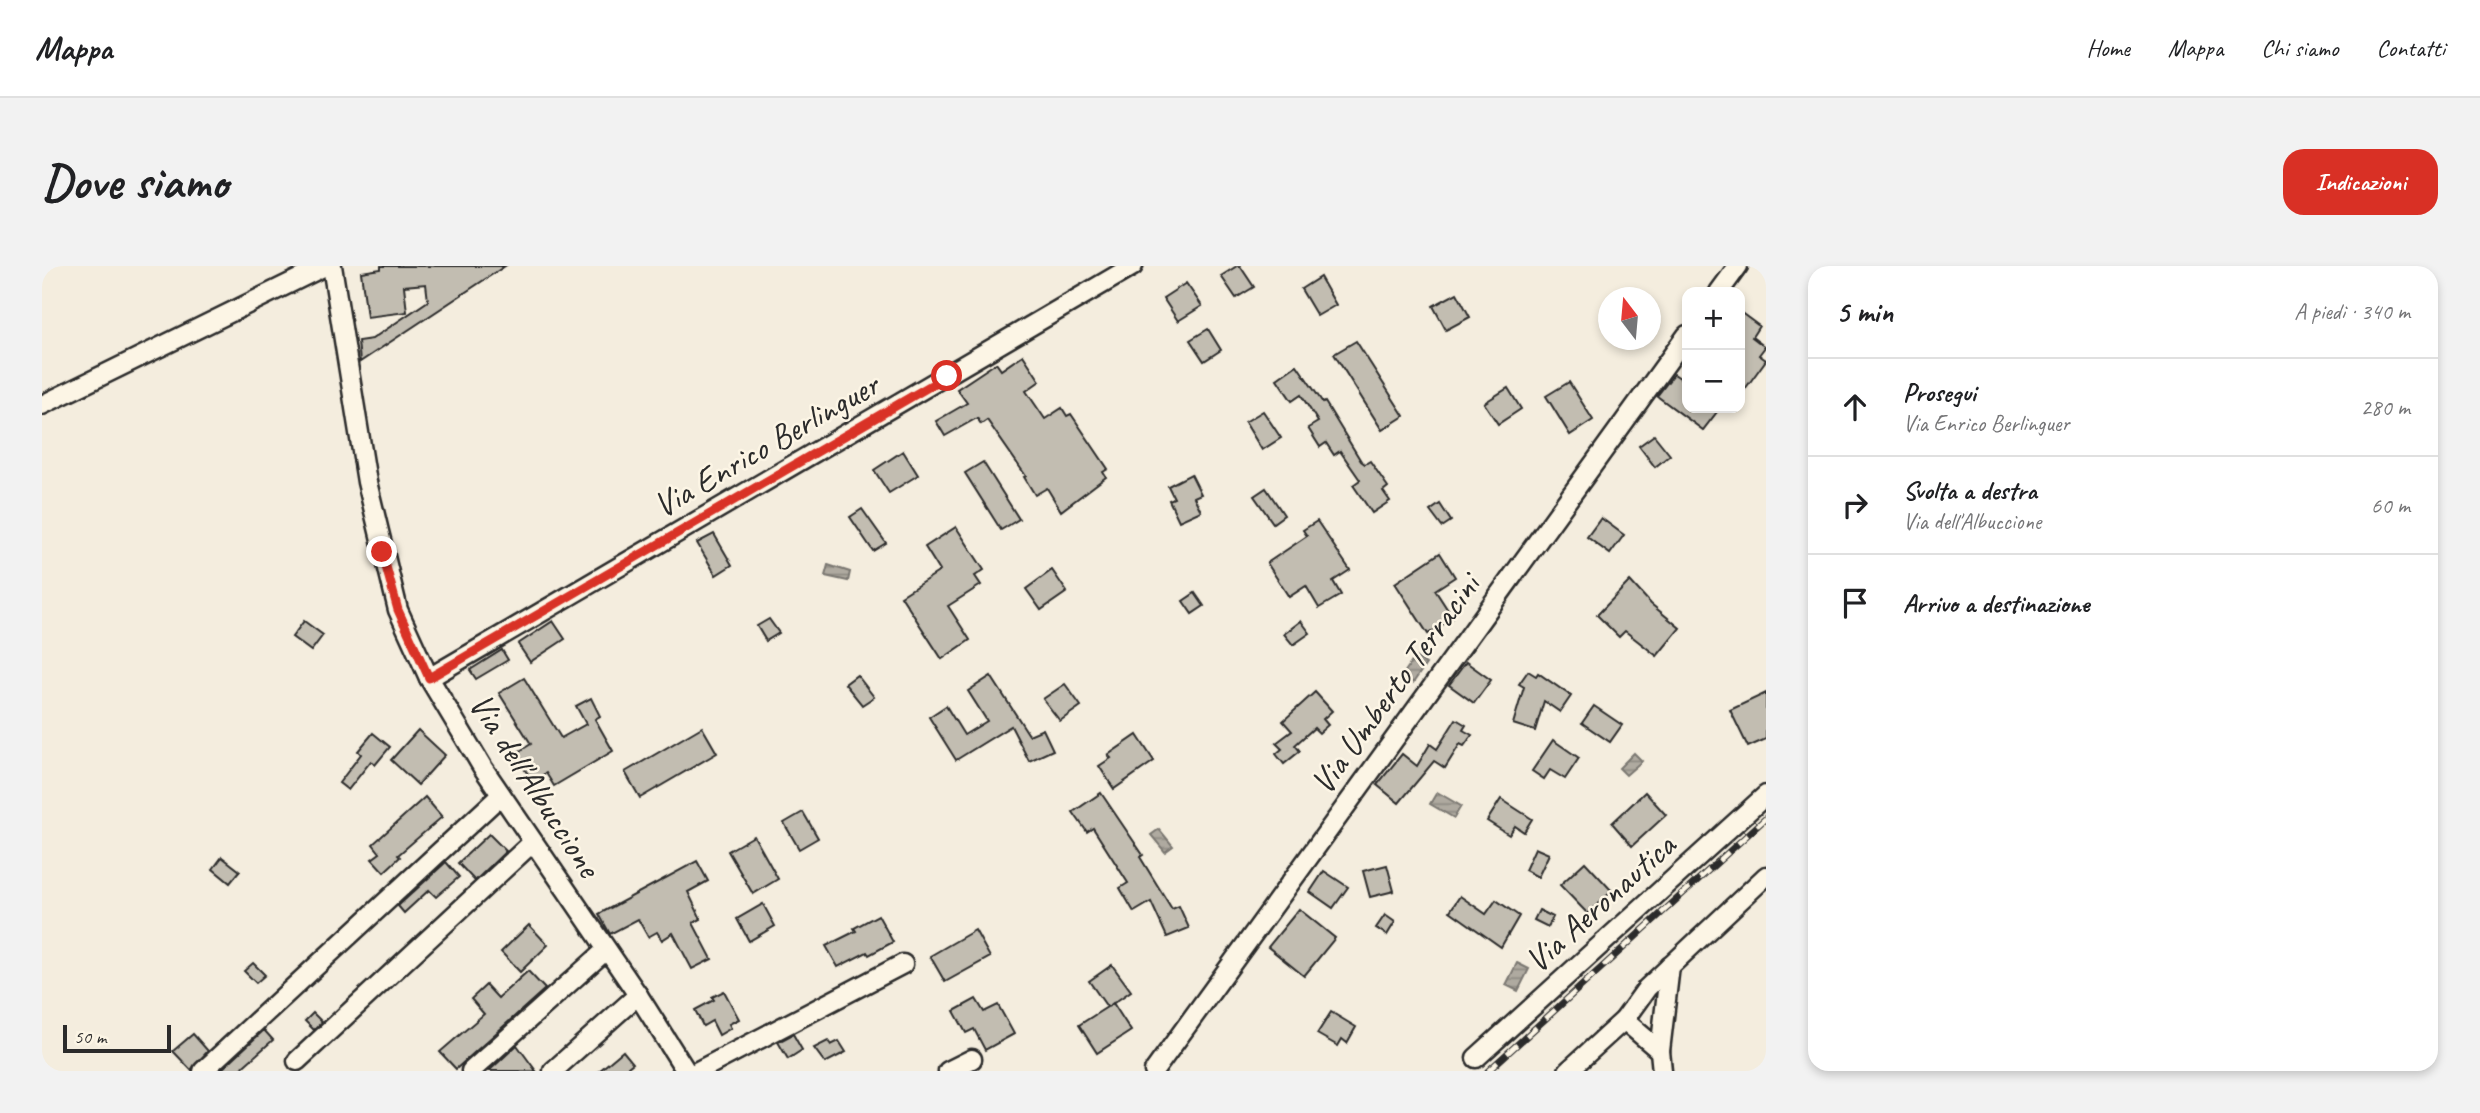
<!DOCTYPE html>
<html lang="it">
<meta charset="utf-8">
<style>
:root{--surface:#fff;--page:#f2f2f2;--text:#202124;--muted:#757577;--line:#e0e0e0;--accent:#d93025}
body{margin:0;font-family:Caveat,sans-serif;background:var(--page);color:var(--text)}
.controls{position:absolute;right:21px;top:21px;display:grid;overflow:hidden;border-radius:14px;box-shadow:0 4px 10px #0003}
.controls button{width:63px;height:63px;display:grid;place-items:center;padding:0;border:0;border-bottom:2px solid var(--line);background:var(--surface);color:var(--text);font:35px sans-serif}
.compass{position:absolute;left:1556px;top:21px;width:63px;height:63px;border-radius:50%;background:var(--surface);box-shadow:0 4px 10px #0003;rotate:344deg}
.scale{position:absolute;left:21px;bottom:18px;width:108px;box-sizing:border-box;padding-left:7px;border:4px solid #2b2b2b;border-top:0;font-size:19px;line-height:24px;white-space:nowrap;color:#2b2b2b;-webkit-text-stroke:5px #fcf5e5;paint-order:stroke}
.stop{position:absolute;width:21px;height:21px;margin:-16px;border:5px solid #d93025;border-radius:50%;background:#fff}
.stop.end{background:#d93025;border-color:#fff;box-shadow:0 2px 7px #0008}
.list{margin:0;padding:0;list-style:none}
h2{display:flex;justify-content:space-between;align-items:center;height:91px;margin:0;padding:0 28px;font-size:30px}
h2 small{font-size:23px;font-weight:400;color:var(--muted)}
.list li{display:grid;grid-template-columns:46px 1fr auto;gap:21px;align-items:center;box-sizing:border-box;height:98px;padding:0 28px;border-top:2px solid var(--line)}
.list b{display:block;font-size:26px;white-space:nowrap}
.list p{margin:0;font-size:23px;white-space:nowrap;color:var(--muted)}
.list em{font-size:23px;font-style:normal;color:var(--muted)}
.icon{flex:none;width:38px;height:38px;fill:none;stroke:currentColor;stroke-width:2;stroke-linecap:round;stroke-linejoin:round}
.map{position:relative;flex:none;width:1724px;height:805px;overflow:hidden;border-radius:21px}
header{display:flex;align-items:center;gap:42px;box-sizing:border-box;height:98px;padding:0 35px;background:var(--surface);border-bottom:2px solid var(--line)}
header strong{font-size:33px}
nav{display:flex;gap:38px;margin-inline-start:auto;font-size:24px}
.intro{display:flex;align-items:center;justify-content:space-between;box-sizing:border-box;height:168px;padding:0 42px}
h1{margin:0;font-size:49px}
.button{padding:18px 32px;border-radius:21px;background:var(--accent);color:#fff;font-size:24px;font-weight:700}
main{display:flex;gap:42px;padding:0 42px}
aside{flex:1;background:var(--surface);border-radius:21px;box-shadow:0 4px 10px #0003}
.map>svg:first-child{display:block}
.water{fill:url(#water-rules);stroke:#7a7771;stroke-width:2}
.building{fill:#c2bdb1;stroke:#2b2b2b;stroke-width:2}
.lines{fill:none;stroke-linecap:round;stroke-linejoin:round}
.minor-casing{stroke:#2b2b2b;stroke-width:23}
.minor{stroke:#fcf5e5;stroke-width:18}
.rail-casing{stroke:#2b2b2b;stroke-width:7}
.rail{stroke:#fcf5e5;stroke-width:4.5;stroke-dasharray:13;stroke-linecap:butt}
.route{stroke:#d93025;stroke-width:9}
.labels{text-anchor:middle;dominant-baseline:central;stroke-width:5;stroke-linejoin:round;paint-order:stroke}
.street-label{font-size:35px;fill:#2b2b2b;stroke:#fcf5e5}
</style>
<header>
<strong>Mappa</strong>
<nav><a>Home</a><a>Mappa</a><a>Chi siamo</a><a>Contatti</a></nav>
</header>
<div class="intro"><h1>Dove siamo</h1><a class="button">Indicazioni</a></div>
<main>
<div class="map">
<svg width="1724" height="805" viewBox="0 0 1724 805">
<defs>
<pattern id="water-rules" width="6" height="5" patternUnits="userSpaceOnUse" patternTransform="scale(1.75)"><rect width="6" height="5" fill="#afaaa0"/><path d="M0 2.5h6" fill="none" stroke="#8f8b83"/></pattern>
</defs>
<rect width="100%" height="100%" fill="#f4edde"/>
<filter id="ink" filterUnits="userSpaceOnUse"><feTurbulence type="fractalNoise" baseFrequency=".0143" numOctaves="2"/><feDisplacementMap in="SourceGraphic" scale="14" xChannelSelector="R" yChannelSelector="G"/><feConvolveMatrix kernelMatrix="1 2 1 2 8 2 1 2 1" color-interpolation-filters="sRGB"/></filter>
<g filter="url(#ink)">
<g class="water">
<path d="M786,299L808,306L806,315L783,310Z"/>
<path d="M1373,391L1384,398L1371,417L1360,410Z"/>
<path d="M1592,487L1600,495L1584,509L1577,502Z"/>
<path d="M1395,526L1419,540L1412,552L1388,538Z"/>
<path d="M1117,563L1131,580L1123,586L1109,569Z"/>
<path d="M1475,697L1487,703L1476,725L1464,719Z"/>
</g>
<g class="building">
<path d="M339,0H463L318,96L316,75L330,73L386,35L384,18L362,20L365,46L325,51L319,6L339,3Z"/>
<path d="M1195,0H1198L1212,21L1194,32L1179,10Z"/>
<path d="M1278,11L1294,39L1275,50L1259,23Z"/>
<path d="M1144,17L1160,40L1136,55L1121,32Z"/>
<path d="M1415,27L1428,51L1404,64L1391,40Z"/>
<path d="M1698,46L1717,60L1710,71L1723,81L1717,89L1724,94L1698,130Z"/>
<path d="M1166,63L1179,84L1162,95L1148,74Z"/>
<path d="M1314,75L1362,150L1340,164L1292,88Z"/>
<path d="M981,89L998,115L984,125L1003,153L1020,142L1025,150L1029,148L1066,203L1061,206L1064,211L1019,245L1005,222L993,229L982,211L984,210L945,154L939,158L935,152L903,170L894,155L925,137L915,123L954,97L959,104Z"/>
<path d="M1255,99L1281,137L1283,136L1319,195L1323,198L1328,195L1346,221L1341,225L1348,235L1330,247L1311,219L1318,214L1298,185L1292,189L1284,177L1278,181L1266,162L1276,156L1259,129L1250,135L1235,113Z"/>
<path d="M1645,103V142H1678L1661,164L1615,130L1632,108L1638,112Z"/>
<path d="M1527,116L1551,154L1528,169L1504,130Z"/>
<path d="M1466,122L1479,143L1456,158L1442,137Z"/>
<path d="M1221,145L1239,172L1220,184L1203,156Z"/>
<path d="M1612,169L1628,189L1613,201L1597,180Z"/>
<path d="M861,185L876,209L847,227L832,204Z"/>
<path d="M941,196L977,253L959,264L923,207Z"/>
<path d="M1149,208L1159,228L1152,231L1159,245L1137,255L1127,234L1132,232L1126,220Z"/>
<path d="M1224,222L1242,249L1231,257L1212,230Z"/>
<path d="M1398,238L1409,255L1400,261L1388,245Z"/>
<path d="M820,243L844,277L831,285L808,251Z"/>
<path d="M1559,252L1582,269L1568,288L1545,271Z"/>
<path d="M1275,255L1308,304L1291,315L1299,329L1277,342L1264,320L1247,331L1225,297L1265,270L1261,264Z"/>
<path d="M914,261L942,304L933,310L939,319L906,340L928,374L900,393L859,330L898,305L883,281Z"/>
<path d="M672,268L690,299L674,309L655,277Z"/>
<path d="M1398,287L1413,311L1393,324L1411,352L1386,368L1353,317Z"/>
<path d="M1010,304L1025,326L999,344L984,323Z"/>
<path d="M1588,315L1609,338L1638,362L1615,390L1583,365L1577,371L1555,349Z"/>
<path d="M1153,327L1162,340L1150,348L1141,335Z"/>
<path d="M727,353L737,367L724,375L715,360Z"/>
<path d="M262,355L281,369L269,385L250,371Z"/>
<path d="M511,355L523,373L488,396L476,378Z"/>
<path d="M1259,355L1268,367L1251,379L1242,368Z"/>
<path d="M460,384L466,394L434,413L428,404Z"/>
<path d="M1424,396L1449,414L1432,437L1407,419Z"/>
<path d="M1486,405L1494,410L1496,407L1529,430L1518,446L1502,435L1493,465L1471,458L1482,421L1477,418Z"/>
<path d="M815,409L832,431L820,439L803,418Z"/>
<path d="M949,410L987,469L1001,463L1011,484L987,495L969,460L914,494L887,451L904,440L922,469L945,455L926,425Z"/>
<path d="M482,412L519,472L544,458L534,440L549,432L558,450L553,453L571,485L512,520L504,507L490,515L473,488L489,478L457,427Z"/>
<path d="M1023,418L1039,440L1018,455L1001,433Z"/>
<path d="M1273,426L1290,445L1281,453L1286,459L1277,467L1272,462L1253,479L1258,485L1242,498L1234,488L1240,483L1234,477L1250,465L1241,455Z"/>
<path d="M1724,427V473L1706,481L1688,444Z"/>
<path d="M1552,440L1580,459L1568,476L1540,457Z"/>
<path d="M1414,453L1424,459L1421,464L1430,469L1422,480L1418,478L1403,502L1392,495L1357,537L1335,519L1360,488L1375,500L1388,478L1395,483Z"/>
<path d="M660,461L675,487L598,532L583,506Z"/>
<path d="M376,464L403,489L376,519L349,494Z"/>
<path d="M331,467L348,481L333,499L329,495L306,524L297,517L319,488L316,485Z"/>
<path d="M1095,469L1112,495L1072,523L1057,500L1069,492L1066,489Z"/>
<path d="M1511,474L1537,492L1523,513L1508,504L1502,513L1490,505Z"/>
<path d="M1603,526L1624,549L1590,580L1570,557Z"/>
<path d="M1059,527L1101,589L1098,591L1130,643L1137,640L1147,662L1125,671L1109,636L1092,646L1078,622L1086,617L1051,562L1045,566L1031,546Z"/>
<path d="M383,531L400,551L356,589L358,591L342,606L330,593L338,587L331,578Z"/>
<path d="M1459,533L1490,553L1482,566L1473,560L1467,569L1445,555Z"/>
<path d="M761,546L776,572L757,583L742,557Z"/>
<path d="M447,568L464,585L433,615L416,597Z"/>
<path d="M712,570L736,613L711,628L686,585Z"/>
<path d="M1493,582L1507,588L1496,611L1483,604Z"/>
<path d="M180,591L198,605L188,617L171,603Z"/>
<path d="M655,595L666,615L646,626L659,653L651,657L670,693L650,703L631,667L620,674L615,666L606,671L596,653L568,668L557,648Z"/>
<path d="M404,596L417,611L394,631L387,624L362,647L356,640Z"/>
<path d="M1543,596L1570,625L1546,648L1518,619Z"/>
<path d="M1345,599L1352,625L1328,631L1321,605Z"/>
<path d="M1282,605L1306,621L1291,642L1268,626Z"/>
<path d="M1418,630L1444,648L1454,634L1477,650L1459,681L1408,645Z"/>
<path d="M721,638L733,660L707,675L695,653Z"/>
<path d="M1257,643L1293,672L1262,710L1226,681Z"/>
<path d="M1497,644L1511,651L1506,661L1492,654Z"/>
<path d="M836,649L851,676L827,689L825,686L796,701L784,680L814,665L812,662Z"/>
<path d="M1343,649L1353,656L1345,669L1334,662Z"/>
<path d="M487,659L506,679L478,706L459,686Z"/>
<path d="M933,664L948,691L903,716L888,690Z"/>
<path d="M211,697L223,709L214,717L202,705Z"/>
<path d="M1070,699L1089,725L1066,741L1071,737L1089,765L1055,787L1037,759L1065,741L1047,715Z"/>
<path d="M486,705L503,723L414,803L398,786L442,748L429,733L444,719L456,732Z"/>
<path d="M682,725L697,753L687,758L689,762L677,769L670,755L661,760L653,744L672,734L670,731Z"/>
<path d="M934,733L942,746L956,739L972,768L943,784L932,763L924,767L912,745Z"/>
<path d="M1289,746L1314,761L1305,777L1300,773L1296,780L1275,768Z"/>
<path d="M271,747L280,756L272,764L263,755Z"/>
<path d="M222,764L231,774L196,805H182L180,803Z"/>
<path d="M151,768L166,785L149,804L131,785Z"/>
<path d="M751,768L760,784L746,793L736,776Z"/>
<path d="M786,775L789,779L797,775L804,786L783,797L772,782Z"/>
<path d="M475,779L494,805H447Z"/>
<path d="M581,785L591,797L581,805H557Z"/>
</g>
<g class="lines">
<g class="minor-casing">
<g id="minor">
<path d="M290,0L325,216L356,344L387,412L441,502L596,729L644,805"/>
<path d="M1677,26L1696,0"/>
<path d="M0,139L283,0"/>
<path d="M387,412L1091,0"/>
<path d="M1582,754L1618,785"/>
<path d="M1434,792L1724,529"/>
<path d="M255,795L491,576"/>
<path d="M161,805L459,529"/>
<path d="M429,805L564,684"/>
<path d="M511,805L596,729"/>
<path d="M656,805L861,698"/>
<path d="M906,805L930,793"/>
<path d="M1112,805L1645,69"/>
<path d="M1526,805L1582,754L1605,722L1724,610"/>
<path d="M1620,805L1618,785L1628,700"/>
</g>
</g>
<use href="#minor" class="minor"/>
<g class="rail-casing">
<path id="rail" d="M1446,805L1724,552"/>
</g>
<use href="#rail" class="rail"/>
</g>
</g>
<g class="lines" filter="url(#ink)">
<path class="route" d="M340,286L356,344L387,412L905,110"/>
</g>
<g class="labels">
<g class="street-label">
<text transform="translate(724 179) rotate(-30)">Via Enrico Berlinguer</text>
<text transform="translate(1353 418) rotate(-54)">Via Umberto Terracini</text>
<text transform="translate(493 519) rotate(57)">Via dell'Albuccione</text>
<text transform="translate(1558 637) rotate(-42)">Via Aeronautica</text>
</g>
</g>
</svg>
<div class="controls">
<button>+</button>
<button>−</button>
</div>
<svg class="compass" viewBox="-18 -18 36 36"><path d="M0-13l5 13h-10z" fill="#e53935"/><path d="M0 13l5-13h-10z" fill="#757577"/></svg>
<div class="scale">50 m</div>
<div class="stop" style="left:905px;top:110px"></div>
<div class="stop end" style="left:340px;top:286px"></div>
</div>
<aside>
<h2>5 min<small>A piedi · 340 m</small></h2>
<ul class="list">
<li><svg class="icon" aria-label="ahead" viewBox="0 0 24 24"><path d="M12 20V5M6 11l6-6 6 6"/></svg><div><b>Prosegui</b><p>Via Enrico Berlinguer</p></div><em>280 m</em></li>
<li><svg class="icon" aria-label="right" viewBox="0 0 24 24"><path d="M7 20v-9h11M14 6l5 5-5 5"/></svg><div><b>Svolta a destra</b><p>Via dell'Albuccione</p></div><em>60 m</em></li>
<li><svg class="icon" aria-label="arrive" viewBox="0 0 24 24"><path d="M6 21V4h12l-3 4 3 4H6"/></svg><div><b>Arrivo a destinazione</b></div></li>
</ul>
</aside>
</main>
